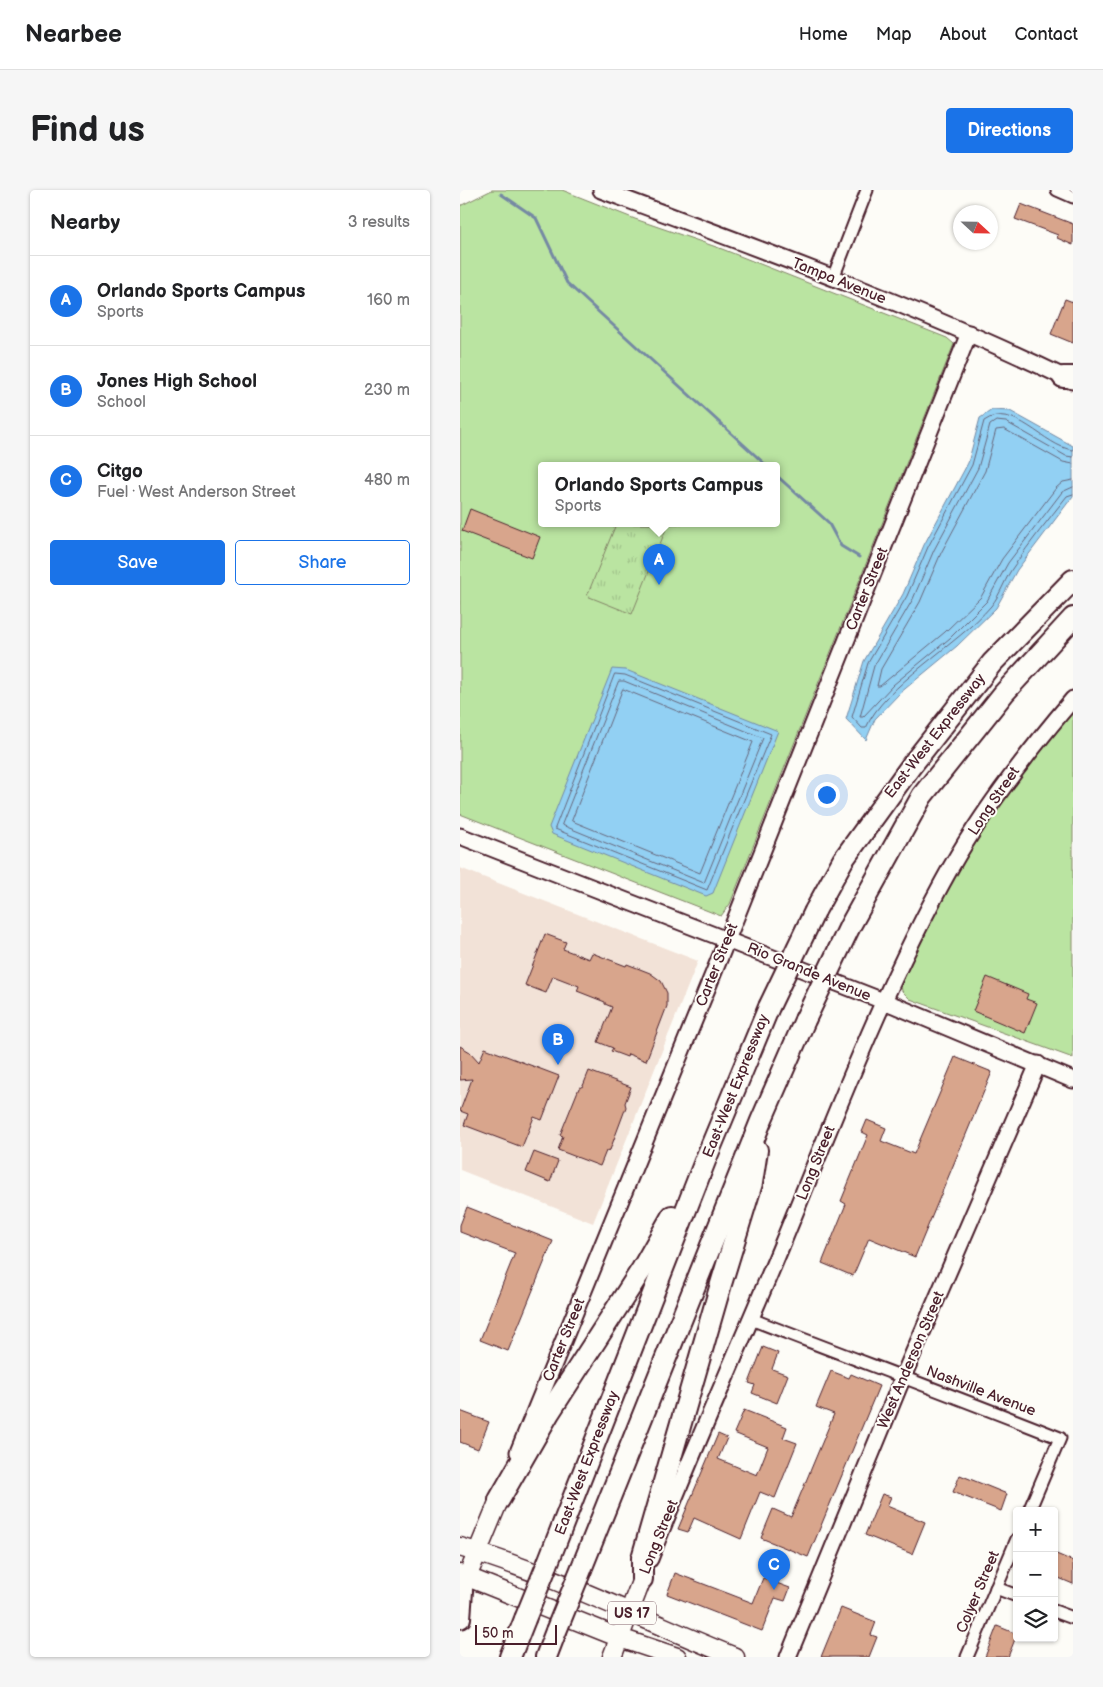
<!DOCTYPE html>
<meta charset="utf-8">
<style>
:root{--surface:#fff;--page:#f6f6f6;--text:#202124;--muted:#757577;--line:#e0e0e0;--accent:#1a73e8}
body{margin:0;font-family:"Balsamiq Sans",sans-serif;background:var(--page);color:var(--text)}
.controls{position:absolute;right:15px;bottom:15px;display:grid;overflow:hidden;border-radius:5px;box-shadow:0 1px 4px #0004}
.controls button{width:45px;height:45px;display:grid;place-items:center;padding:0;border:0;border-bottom:1px solid var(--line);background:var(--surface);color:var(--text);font:25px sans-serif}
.compass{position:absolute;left:493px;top:15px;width:45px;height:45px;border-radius:50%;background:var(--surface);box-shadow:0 1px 4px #0004;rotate:112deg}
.scale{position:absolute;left:15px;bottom:12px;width:82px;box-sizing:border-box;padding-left:5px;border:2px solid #4a1f2b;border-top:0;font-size:14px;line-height:18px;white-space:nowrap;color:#4a1f2b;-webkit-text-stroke:4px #fdfcf7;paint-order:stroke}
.you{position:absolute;left:366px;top:604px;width:18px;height:18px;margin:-12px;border:4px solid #fff;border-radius:50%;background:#1a73e8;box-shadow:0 0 0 8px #1a73e833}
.badge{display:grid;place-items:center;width:32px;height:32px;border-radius:50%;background:var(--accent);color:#fff;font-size:16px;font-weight:700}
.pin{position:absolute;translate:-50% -41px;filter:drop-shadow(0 1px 2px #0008)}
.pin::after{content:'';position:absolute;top:26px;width:18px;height:15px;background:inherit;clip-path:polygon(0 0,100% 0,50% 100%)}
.popup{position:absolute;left:78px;top:272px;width:242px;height:65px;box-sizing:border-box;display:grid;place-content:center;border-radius:5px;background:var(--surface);filter:drop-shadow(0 1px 4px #0005);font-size:16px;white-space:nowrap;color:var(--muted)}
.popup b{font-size:19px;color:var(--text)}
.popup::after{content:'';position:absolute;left:50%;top:100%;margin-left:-10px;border:10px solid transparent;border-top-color:var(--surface)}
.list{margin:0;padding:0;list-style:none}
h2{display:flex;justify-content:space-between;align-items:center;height:65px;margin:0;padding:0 20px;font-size:21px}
h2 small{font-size:16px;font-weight:400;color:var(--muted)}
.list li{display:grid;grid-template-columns:32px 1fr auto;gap:15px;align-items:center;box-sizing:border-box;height:90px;padding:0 20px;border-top:1px solid var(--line)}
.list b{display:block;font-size:19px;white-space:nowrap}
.list p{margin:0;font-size:16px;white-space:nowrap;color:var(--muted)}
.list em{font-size:16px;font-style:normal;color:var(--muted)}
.actions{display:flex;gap:10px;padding:15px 20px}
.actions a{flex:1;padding:11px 0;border:1px solid var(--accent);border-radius:5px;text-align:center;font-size:18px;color:var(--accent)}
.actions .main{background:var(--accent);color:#fff}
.icon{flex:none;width:28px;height:28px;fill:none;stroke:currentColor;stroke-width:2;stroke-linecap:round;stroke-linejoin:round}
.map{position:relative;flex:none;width:613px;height:1467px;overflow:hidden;border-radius:5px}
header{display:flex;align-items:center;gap:30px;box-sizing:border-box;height:70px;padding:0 25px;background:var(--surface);border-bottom:1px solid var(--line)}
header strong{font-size:24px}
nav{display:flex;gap:28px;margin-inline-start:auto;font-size:18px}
.intro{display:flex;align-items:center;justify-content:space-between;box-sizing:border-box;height:120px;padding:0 30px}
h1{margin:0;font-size:35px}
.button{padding:12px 22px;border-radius:5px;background:var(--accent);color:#fff;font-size:18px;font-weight:700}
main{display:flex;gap:30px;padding:0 30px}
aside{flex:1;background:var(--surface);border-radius:5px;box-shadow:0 1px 4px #0004}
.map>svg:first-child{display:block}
.built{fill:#f2e2d7}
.grass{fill:#bae4a1;stroke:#828266;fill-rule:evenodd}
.park{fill:url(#park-tufts);stroke:#828266}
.water{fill:#92d0f3;stroke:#7589a3}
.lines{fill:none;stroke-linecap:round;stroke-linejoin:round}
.shore{stroke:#67667b;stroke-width:1}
.stream{stroke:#7589a3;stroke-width:3}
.building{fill:#d8a58c;stroke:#4a1f2b}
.street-casing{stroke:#4a1f2b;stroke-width:15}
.secondary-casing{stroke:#4a1f2b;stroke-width:19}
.primary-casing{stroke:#4a1f2b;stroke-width:21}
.highway-casing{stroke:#4a1f2b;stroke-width:24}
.street{stroke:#fdfcf7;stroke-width:11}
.secondary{stroke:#fdfcf7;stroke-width:15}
.primary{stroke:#fdfcf7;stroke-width:18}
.highway{stroke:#fdfcf7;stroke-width:20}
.highway-bridge-casing{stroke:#4a1f2b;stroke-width:24;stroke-linecap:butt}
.highway-bridge{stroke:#fdfcf7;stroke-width:20}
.labels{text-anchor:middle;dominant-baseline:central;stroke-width:4;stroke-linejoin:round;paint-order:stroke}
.shield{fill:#fdfcf7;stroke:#806168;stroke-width:1}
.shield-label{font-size:14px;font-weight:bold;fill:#4a1f2b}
.street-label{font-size:15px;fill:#4a1f2b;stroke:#fdfcf7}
</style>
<header>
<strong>Nearbee</strong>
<nav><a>Home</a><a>Map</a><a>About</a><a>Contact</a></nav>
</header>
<div class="intro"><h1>Find us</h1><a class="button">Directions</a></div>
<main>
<aside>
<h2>Nearby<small>3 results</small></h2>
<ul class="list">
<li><span class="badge">A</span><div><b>Orlando Sports Campus</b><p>Sports</p></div><em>160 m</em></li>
<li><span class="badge">B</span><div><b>Jones High School</b><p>School</p></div><em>230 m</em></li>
<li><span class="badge">C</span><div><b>Citgo</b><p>Fuel · West Anderson Street</p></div><em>480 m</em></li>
</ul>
<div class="actions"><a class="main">Save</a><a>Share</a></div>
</aside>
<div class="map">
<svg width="613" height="1467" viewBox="0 0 613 1467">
<defs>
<pattern id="park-tufts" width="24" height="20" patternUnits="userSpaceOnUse" patternTransform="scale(1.25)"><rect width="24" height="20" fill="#bae4a1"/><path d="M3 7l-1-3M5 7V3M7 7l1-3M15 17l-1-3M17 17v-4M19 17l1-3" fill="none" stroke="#a1c38b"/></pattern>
</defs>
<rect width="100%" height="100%" fill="#fdfcf7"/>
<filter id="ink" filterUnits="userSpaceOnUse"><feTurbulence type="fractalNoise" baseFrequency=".02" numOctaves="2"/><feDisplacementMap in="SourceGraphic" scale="10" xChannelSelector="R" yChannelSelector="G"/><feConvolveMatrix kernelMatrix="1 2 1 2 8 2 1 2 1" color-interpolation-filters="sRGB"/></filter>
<g filter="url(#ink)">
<path class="built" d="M0,678L238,771L133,1033L0,980Z"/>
<g class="grass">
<path d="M32,0H102L175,29L262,59L487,148L494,154L270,714L261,726L0,624V16ZM81,276H316V334H81Z"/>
<path d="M613,520V868L450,809L442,801L441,795C479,700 543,596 613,520Z"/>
</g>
<path class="park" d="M156,334H208L172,424L127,406Z"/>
<g class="water">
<path d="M532,220L550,221L613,256V306L557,380L536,418L497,456L440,503L415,529L406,550L386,529L404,471L443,404L464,355L508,273L520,228Z"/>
<path d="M152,479L166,480L318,541L253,703L246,706L92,644L89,637Z"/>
</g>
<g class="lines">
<g class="shore">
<path d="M613,260C584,257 554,210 524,231L512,275L468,357L447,406L408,473L392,527L402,538H406C424,495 498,455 531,416C541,404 545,388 554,376C570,352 589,329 607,306L613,304"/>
<path d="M613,267L606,266L546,232L536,231L530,235L518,278L474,360L453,409L414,476L400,527H403L433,495L490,448L527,411L548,373L602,302L613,297"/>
<path d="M613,274L603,272L544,239L536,240L525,281L481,363L460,412L421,479L417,496H420L485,442L521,407L542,369L596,298L603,292L613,290"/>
<path d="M155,484L165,485L311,544L247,700L95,639Z"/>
<path d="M159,491H164L303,548L244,693L102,635Z"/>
<path d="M163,499L293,552L240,683L112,631Z"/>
</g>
<g class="stream">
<path d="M41,4L76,28L107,93L307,276"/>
<path d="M316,285L368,332L381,356L399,367"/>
</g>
</g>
<g class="building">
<path d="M561,14L613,34V55L597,48L598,45L555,29Z"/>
<path d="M605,109L613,112V153L591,144Z"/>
<path d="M10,319L80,347L72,368L2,341Z"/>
<path d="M85,744L106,752L103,759L129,769L132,763L166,776L167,774L190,783L201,791L207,803V816L186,871L168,864L167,867L151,861L153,858L138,852L152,817L145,814V812L117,801L119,796L93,786L86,803L65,795Z"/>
<path d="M527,787L568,804L566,809L577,813L565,843L513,821Z"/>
<path d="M0,856L10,862L19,872L25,858L99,886L82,930L74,927L62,957L4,935L8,924L0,921L12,889L0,890Z"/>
<path d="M495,867L532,882L455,1067L409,1048L393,1086L362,1073L386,1014L381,1011L408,945L402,942L407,930L426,938L421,951L454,964Z"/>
<path d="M129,881L171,897L165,913L166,917L150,960L146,961L140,976L98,960L103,946L100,945L119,898L123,896Z"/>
<path d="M74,962L98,971L90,992L66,982Z"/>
<path d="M7,1017L93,1051L48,1161L20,1150L55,1063L0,1042V1035Z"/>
<path d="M303,1157L318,1163L312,1179L328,1185L317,1213L292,1203L295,1195L289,1193Z"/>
<path d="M371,1181L389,1188L391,1184L419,1196L348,1367L301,1348L313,1319L331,1327L374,1224L356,1217Z"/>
<path d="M284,1220L327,1237L323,1248L337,1253L315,1308L300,1302L281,1349L234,1328L228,1342L218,1339L258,1244L267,1248L258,1269L297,1285L308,1257L274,1243Z"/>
<path d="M0,1221L29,1232L18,1259L0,1252Z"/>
<path d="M500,1285L547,1304L541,1321L493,1302Z"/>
<path d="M422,1304L431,1307L427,1316L465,1332L452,1364L405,1345Z"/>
<path d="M594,1363L613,1371V1394L594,1386Z"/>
<path d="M215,1383L293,1413L303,1388L330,1398L325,1411L315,1408L302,1441L207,1404Z"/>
<path d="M381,1418L416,1432L411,1445L417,1447L409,1467H361Z"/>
<path d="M537,1436L557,1444L548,1467H525Z"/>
</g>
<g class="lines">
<g class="street-casing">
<g id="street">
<path d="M597,0L613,7"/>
<path d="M373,88L407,0"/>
<path d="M291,1129C394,1169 497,1207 600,1248L569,1321"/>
<path d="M536,1398L557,1406"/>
<path d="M594,1421L613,1428"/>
<path d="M507,1467L557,1349"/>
</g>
</g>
<g class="secondary-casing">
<g id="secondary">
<path d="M141,0C300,59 459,117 612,191"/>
<path d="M0,646L436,816L613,890"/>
<path d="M58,1262L267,750L509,143"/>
<path d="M190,1369C231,1264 278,1161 321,1057C374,929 423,798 491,677C525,617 568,562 613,509"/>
<path d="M328,1467L443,1187L578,874"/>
</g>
</g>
<g class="primary-casing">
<g id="primary">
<path d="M0,1357C95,1385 183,1430 275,1467"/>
<path d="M0,1384L160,1448L217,1467"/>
<path d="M3,1397L39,1310"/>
<path d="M152,1467L182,1389"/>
</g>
</g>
<g class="highway-casing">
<g id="highway">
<path d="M603,187H613"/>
<path d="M355,721L383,670L451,576L532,473L613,390"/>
<path d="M390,736L462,606L544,503L613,428"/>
<path d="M39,1310L89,1223L182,1079L212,1026"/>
<path d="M87,1375L247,966L309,817"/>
<path d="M118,1387L301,931L345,830"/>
<path d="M182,1389V1368L261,1094L292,993L297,960"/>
<path d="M0,1428L2,1401"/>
<path d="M50,1467L65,1429"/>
<path d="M86,1467L96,1441"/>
</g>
</g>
<use href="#street" class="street"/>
<use href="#secondary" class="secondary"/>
<use href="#primary" class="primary"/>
<use href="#highway" class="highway"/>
<g class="highway-bridge-casing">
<g id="highway-bridge">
<path d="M309,817L355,721"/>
<path d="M345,830L390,736"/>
<path d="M65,1429L87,1375"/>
<path d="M96,1441L118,1387"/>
</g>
</g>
<use href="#highway-bridge" class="highway-bridge"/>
</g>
</g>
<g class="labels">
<rect class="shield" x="148" y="1411.5" width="48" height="23" rx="4"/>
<g class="shield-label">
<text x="172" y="1423">US 17</text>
</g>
<g class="street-label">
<text transform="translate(379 91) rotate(22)">Tampa Avenue</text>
<text transform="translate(407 399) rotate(-68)">Carter Street</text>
<text transform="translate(475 546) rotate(-52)">East-West Expressway</text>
<text transform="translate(534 611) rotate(-56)">Long Street</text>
<text transform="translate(257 775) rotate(-68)">Carter Street</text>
<text transform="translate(349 782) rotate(22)">Rio Grande Avenue</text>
<text transform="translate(276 896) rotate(-68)">East-West Expressway</text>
<text transform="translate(356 973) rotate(-68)">Long Street</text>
<text transform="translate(104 1150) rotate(-68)">Carter Street</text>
<text transform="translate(451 1170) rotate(-67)">West Anderson Street</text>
<text transform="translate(521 1201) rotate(21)">Nashville Avenue</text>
<text transform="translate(127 1273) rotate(-69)">East-West Expressway</text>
<text transform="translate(199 1347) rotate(-68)">Long Street</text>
<text transform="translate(518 1402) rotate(-67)">Colyer Street</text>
</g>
</g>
</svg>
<div class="controls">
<button>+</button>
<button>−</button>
<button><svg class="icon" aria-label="layers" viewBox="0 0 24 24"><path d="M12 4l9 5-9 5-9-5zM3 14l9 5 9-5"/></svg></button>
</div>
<svg class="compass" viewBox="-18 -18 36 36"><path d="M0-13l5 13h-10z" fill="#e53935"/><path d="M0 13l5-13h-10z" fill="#757577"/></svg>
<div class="scale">50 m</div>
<div class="you"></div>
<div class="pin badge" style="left:199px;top:395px">A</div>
<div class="popup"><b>Orlando Sports Campus</b>Sports</div>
<div class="pin badge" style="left:98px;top:875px">B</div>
<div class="pin badge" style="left:314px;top:1400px">C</div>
</div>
</main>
